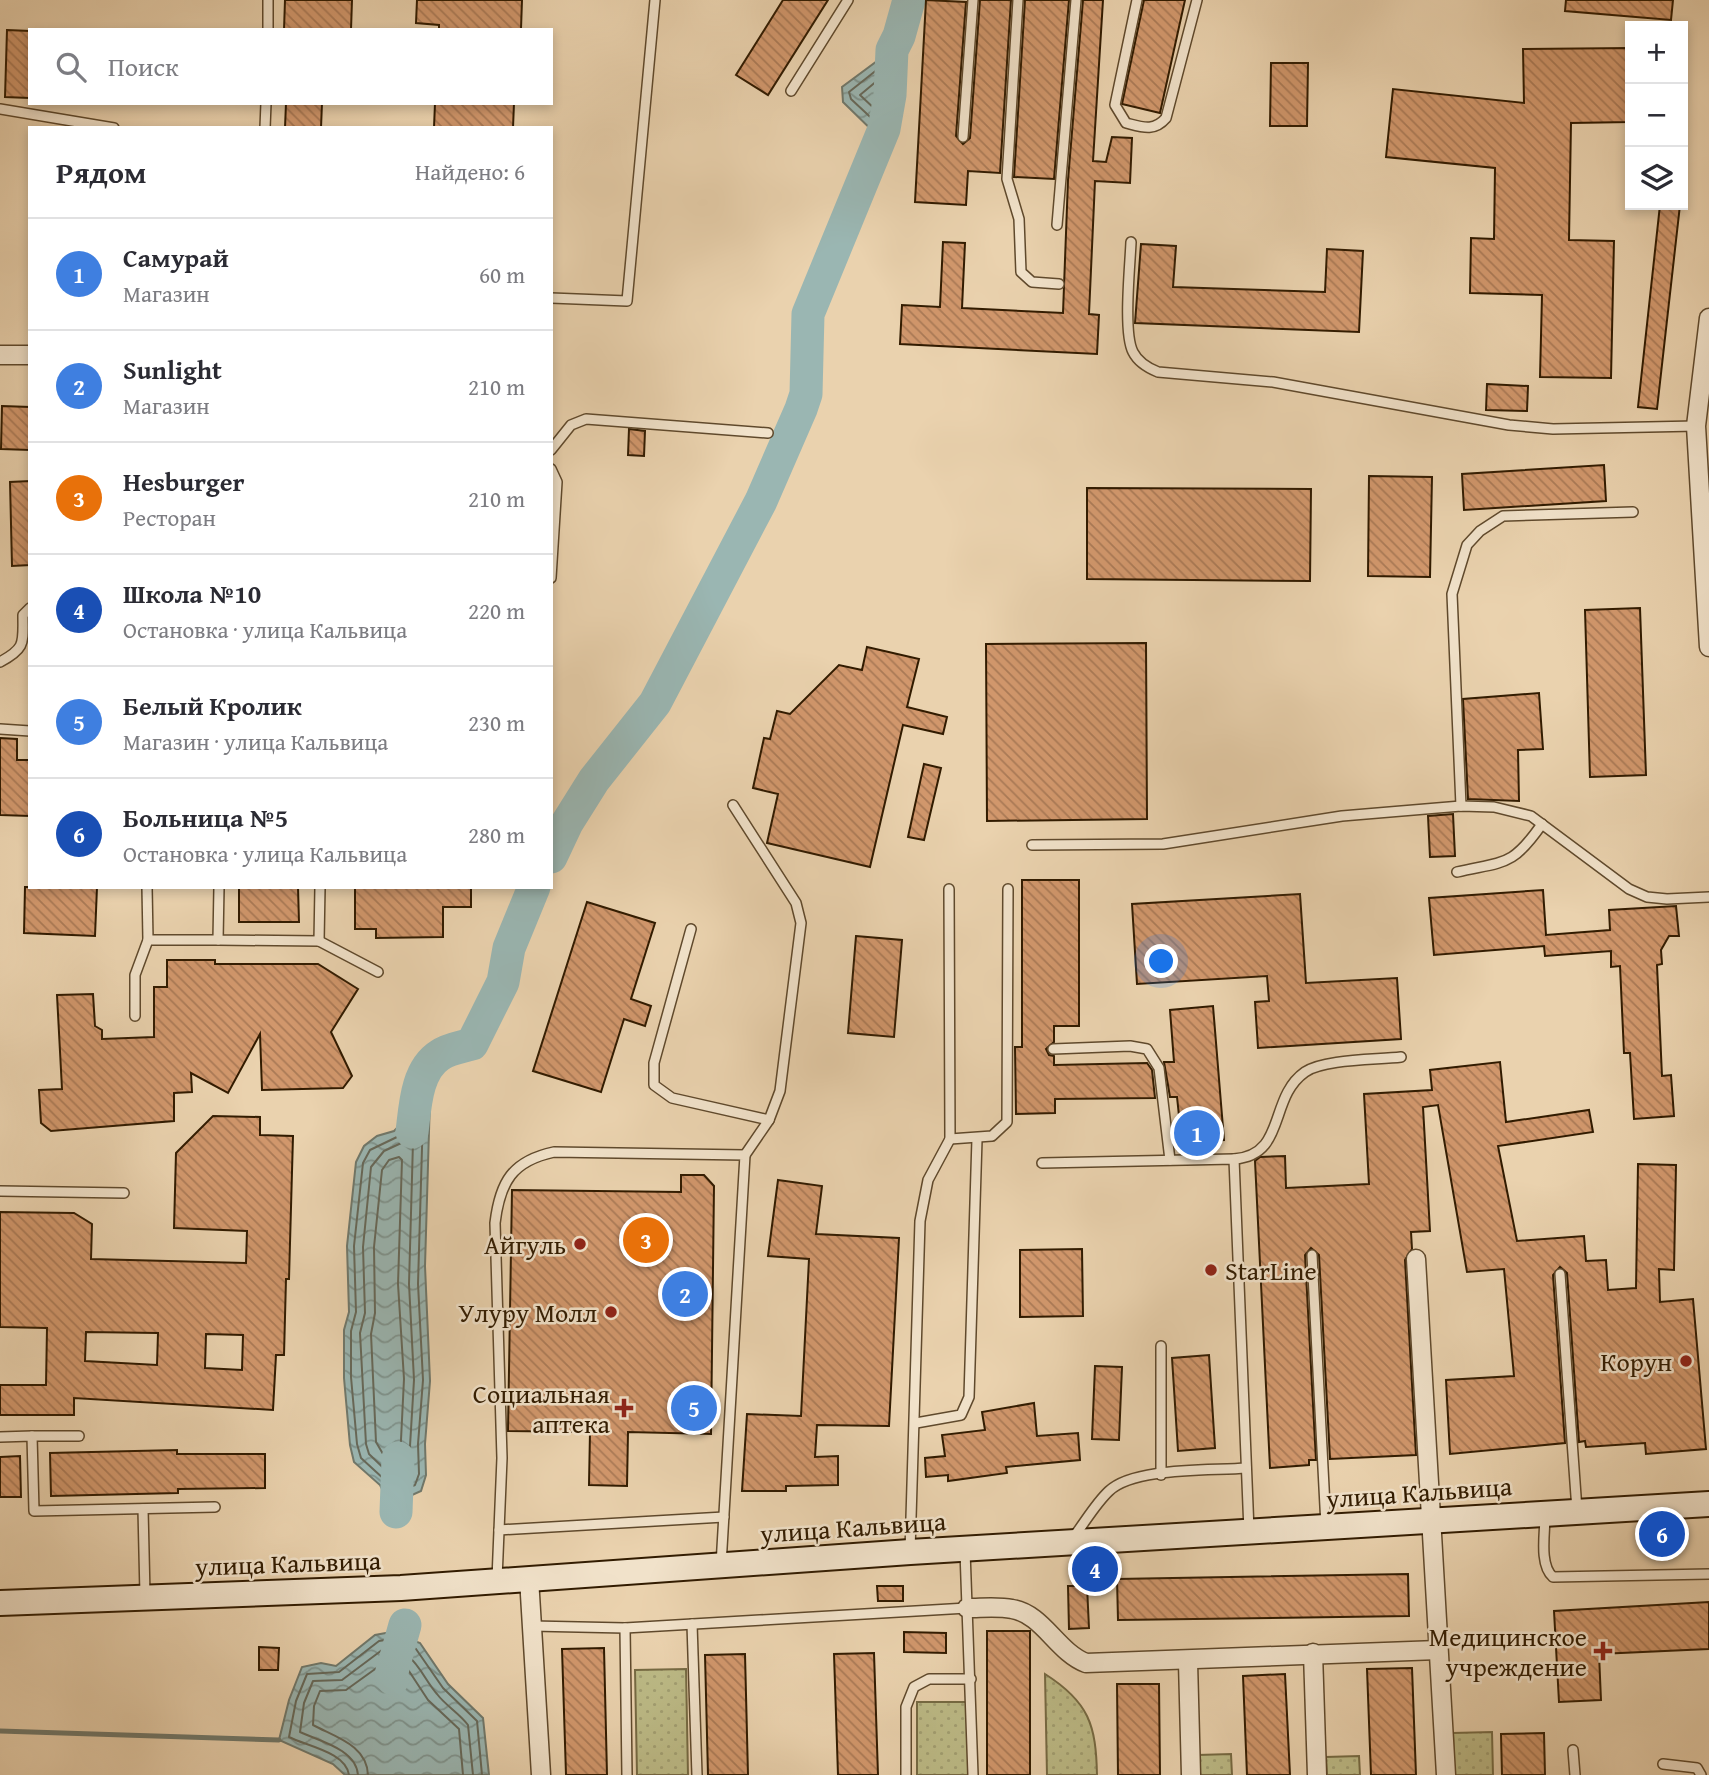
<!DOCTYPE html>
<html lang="ru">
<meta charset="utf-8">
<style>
:root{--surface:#fff;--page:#f2f2f3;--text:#2b2b33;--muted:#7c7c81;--line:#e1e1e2;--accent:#ea580c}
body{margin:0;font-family:"Gentium Book Plus",serif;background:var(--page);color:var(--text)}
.controls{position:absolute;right:21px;top:21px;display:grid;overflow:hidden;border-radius:0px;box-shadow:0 4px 10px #0003}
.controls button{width:63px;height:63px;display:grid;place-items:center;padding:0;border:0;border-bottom:2px solid var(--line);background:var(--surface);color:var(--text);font:35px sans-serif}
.you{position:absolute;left:1162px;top:962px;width:24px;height:24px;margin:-18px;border:5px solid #fff;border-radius:50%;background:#1a73e8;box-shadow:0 0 0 10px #1a73e833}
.badge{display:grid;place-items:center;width:46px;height:46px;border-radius:50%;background:var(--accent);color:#fff;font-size:23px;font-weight:700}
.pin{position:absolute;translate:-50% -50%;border:4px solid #fff;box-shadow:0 2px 7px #0006}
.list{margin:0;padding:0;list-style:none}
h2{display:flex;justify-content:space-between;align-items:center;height:91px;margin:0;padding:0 28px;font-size:30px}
h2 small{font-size:23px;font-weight:400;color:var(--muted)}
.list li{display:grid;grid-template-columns:46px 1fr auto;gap:21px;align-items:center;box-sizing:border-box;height:112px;padding:0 28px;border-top:2px solid var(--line)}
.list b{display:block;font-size:26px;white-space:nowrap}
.list p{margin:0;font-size:23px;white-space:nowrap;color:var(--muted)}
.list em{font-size:23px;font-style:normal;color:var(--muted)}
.icon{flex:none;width:38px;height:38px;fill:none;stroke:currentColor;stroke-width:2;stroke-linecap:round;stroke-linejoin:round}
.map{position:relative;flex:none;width:1709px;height:1775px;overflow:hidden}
.search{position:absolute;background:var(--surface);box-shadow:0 4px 10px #0003;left:28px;top:28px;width:525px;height:77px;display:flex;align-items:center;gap:18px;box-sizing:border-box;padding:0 24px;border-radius:0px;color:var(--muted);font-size:26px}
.panel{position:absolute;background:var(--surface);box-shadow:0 4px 10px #0003;left:28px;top:126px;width:525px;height:763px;border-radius:0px}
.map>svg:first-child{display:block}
.park{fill:url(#park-dots);stroke:#766a43;stroke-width:2}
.water{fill:url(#water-waves);stroke:#70786b;stroke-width:2}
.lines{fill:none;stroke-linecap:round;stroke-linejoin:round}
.shore{stroke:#666859;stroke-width:2}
.stream{stroke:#70786b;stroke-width:5}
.river{stroke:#9ab6b2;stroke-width:33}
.building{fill:url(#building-back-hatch);stroke:#311b00;stroke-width:2;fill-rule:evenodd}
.lane-casing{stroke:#5f492c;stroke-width:12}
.street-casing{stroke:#5f492c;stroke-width:21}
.secondary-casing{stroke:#311b00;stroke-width:28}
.lane{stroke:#f1e2ca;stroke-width:9}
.street{stroke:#f1e2ca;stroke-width:18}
.secondary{stroke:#f1e2ca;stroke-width:24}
.poi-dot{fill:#8f2418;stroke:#f1e2ca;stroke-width:2.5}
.labels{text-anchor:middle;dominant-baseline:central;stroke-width:5;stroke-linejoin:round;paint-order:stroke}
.poi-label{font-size:26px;fill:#311b00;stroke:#f1e2ca;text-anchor:end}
.street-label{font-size:26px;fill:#311b00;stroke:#f1e2ca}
</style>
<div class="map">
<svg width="1709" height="1775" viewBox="0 0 1709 1775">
<defs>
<pattern id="park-dots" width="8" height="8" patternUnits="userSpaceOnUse" patternTransform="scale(1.75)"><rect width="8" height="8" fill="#bcba86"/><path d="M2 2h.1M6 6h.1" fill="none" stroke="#a29f72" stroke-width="1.8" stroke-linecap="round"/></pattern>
<pattern id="water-waves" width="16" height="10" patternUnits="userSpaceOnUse" patternTransform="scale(1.75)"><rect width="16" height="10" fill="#9ab6b2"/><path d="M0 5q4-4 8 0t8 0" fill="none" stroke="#7e938e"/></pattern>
<pattern id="building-back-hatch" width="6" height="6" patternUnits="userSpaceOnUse" patternTransform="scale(1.75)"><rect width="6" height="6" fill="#d1976c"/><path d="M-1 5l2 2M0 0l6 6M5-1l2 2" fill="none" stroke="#aa7a56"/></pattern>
</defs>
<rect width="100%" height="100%" fill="#ead2ae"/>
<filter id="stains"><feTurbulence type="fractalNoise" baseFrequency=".00286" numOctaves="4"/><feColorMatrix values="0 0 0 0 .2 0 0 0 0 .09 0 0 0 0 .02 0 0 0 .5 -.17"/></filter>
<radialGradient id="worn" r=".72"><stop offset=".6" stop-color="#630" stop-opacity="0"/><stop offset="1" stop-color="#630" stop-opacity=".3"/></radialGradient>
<g class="park">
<path d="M686,1669L688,1775H637L635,1670Z"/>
<path d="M1045,1674C1089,1702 1096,1725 1097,1775H1047Z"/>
<path d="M917,1702H968L969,1775H917Z"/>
<path d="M1492,1732L1493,1775H1454L1453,1733Z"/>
<path d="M1231,1754L1232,1775H1198V1755Z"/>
<path d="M1359,1756L1360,1775H1327L1326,1757Z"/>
</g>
<g class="water">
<path d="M892,50L903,97L886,144L843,102L842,87Z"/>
<path d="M418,1089L430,1098L425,1266L430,1381L425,1444L426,1475L421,1491L390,1505L380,1485L354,1462L350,1445L344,1378V1330L349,1312L347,1246L356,1162L364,1146L377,1136L394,1131L406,1119Z"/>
<path d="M391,1632L420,1643L448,1684L483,1718L489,1775H345L333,1764L279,1740L289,1700L302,1667L321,1663L336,1666L375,1635Z"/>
</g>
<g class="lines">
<g class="shore">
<path d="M883,65L888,67L895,97L882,128L851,99L849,92Z"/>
<path d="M878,80L883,82L886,97L878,112L860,95Z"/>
<path d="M420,1111L423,1114L418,1284L423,1380L418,1444L419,1474L415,1485L394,1494L385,1480L361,1458L357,1444L351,1377V1331L356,1312L354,1246L363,1163L370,1150L399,1136Z"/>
<path d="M410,1139L413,1142L409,1284L414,1380L408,1479L399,1483L369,1454L366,1444L360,1333L365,1313L363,1247L371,1167L384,1151Z"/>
<path d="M399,1157L402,1160L398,1284L404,1379L400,1460L396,1463L383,1454L376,1442L371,1334L375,1313L374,1247L382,1170L389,1160Z"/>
<path d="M349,1775C346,1752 306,1746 289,1737L296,1701L307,1674L339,1672L379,1641L391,1639L416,1649L443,1688L477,1721L482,1775"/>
<path d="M358,1775C356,1749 319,1741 300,1732L304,1703L313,1681L342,1680L382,1650C412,1643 421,1676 437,1694C446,1706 459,1713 468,1725L473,1775"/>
<path d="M368,1775C367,1745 335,1737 313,1725L314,1706L320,1691L346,1690L389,1659L405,1665L428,1700L459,1729L463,1775"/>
</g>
<path class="stream" d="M0,1731L279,1740"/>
<g class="river">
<path d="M551,857L567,823L594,780L655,703L761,501L801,409L806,394L808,314L884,129L890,95L892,50L899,36L909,0"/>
<path d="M412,1132C415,1108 416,1070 440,1055C448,1049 462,1047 472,1044L503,982L509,948L534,887"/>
<path d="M396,1512L398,1458"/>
<path d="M393,1679L391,1675L405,1625"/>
</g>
</g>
<g class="building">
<path d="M285,0H352L351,30H284Z"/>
<path d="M417,0H522L521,29L439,30V25L416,23Z"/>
<path d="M783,0H828L768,95L736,75Z"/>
<path d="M926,0L966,2L956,136L963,144L970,138L980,0H1011L1000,173L968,171L966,205L915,202Z"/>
<path d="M1025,0H1069L1054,179L1014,177Z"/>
<path d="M1083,0H1103L1093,161L1106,162L1112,137L1132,138L1130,183L1095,181L1089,314L1099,315L1097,354L900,344L902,305L940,307L943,242L965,243L962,308L1063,313L1068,180Z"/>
<path d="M1144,0H1185L1160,113L1122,104Z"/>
<path d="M1566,0H1673L1671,20L1565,11Z"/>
<path d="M7,30L30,31L29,98L5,97Z"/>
<path d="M1630,48V122L1571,123L1569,240L1614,241L1611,378L1540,377L1542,295L1470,293L1471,238L1494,239L1495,168L1386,157L1393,89L1524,103L1523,49Z"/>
<path d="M1271,63H1308L1307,126H1270Z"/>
<path d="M286,103H322L321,128H285Z"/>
<path d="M435,103H514L513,128H434Z"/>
<path d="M1660,205H1680L1657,409L1638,407Z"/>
<path d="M1141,244L1176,246L1173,287L1325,292L1327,249L1363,251L1359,332L1135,323Z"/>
<path d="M1487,384L1528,386L1527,411L1486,410Z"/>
<path d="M2,406L30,407V450L1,449Z"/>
<path d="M629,429L645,431L644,456L628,455Z"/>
<path d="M1604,465L1606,501L1464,510L1462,474Z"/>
<path d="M1369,476L1432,477L1430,577L1368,576Z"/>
<path d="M30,481V565L12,566L10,482Z"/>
<path d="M1087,488L1311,489L1310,581L1087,579Z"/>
<path d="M1640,608L1646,775L1590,777L1585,610Z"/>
<path d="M1146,643L1147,819L987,821L986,644Z"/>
<path d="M867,647L919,659L907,707L947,717L943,734L903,725L870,867L767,843L778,794L753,788L764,738L770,739L777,711L790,714L839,665L862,670Z"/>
<path d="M1539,693L1543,749L1518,750L1519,801L1468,799L1463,699Z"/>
<path d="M0,738L17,739V760H30V816L0,815Z"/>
<path d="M924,764L941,768L924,840L908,837Z"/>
<path d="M1453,814L1455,856L1430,857L1428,816Z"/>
<path d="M1022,880H1079V1026H1054V1042L1046,1049L1049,1055L1054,1056V1065L1147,1063L1152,1070L1155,1098L1055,1099V1113L1016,1114L1015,1047H1022Z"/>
<path d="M25,887H97L95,936L24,933Z"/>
<path d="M239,887H298L299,922H239Z"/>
<path d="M355,887H471V907H443V937L376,938V929H355Z"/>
<path d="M1543,890L1546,935L1610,930L1609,910L1676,906L1679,936H1669L1661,950L1662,964L1657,965L1662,1076L1671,1075L1674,1116L1634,1119L1630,1053H1624L1620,966L1611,967V951L1545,956L1544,946L1434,955L1429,898Z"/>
<path d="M1300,894L1306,983L1397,978L1401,1039L1258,1048L1255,1002L1269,1001L1267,976L1137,984L1132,904Z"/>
<path d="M587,902L655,923L631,999L651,1006L645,1026L624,1019L601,1092L533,1071Z"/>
<path d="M856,936L902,940L894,1037L848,1033Z"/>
<path d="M167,960H215V964H318L358,989L331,1032L352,1076L343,1088L262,1090L260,1034L228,1093L191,1073L192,1092L174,1093V1121L51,1131L41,1123L39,1090L62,1089L57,995L93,994L95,1026L102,1030V1039L154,1037V987H167Z"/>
<path d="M1213,1006L1224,1140L1199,1142L1180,1125L1177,1097H1170L1164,1062H1174L1170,1010Z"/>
<path d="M1500,1062L1506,1122L1589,1110L1593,1132L1498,1146L1517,1241L1584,1236L1586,1261L1606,1260L1608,1290L1636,1288L1638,1164L1676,1165L1674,1270L1659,1269L1660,1302L1693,1299L1706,1449L1646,1454L1645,1443L1586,1447L1585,1441L1579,1442L1567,1273L1560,1267L1553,1275L1565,1443L1450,1454L1446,1380L1514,1376L1504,1269L1467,1272L1438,1105L1423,1107L1430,1231L1411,1232L1412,1249L1405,1260L1416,1455L1330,1459L1319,1255L1311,1248L1305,1255L1316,1460H1309V1465L1270,1468L1255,1161L1260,1157L1285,1156L1286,1188L1369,1184L1364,1094L1432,1090L1430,1070Z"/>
<path d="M213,1116L260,1117V1135L293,1136L289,1279H286L284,1355H276L273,1410L74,1398V1415H0V1385H46L47,1328L0,1327V1212L74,1213L92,1224L91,1259L246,1263L247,1231L174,1228L176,1153ZM86,1332L158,1333L157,1365L85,1361ZM206,1334L243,1335L242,1370L205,1368Z"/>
<path d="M681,1175H704L714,1186L711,1434L628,1432L627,1486L589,1485L590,1432L508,1431L512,1190L681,1192Z"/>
<path d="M778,1180L822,1186L816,1234L899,1238L889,1426L817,1425L815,1457L838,1456V1485L786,1486V1491H742L747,1414L801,1416L809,1259L768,1256Z"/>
<path d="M1082,1249L1083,1316L1020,1317V1250Z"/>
<path d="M1209,1355L1215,1448L1178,1451L1172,1358Z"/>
<path d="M1095,1366L1122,1367L1119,1440L1092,1439Z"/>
<path d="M1034,1403L1037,1436L1078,1433L1080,1460L1006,1467L1007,1473L948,1481V1475L926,1477L925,1458L945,1456L942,1435L985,1430L982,1412Z"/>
<path d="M177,1450V1454H265V1488L178,1489V1493L51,1496L50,1453Z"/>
<path d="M20,1456L21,1497H0V1457Z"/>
<path d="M1408,1574L1409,1616L1118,1620L1117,1579Z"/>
<path d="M877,1586H903V1601H878Z"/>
<path d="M1068,1586H1087L1089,1628L1069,1629Z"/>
<path d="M1709,1602V1649L1599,1654L1601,1700L1559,1702L1554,1611Z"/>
<rect x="987" y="1631" width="43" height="144"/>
<path d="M904,1632L946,1633V1653L904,1652Z"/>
<path d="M259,1647L279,1648L278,1670H259Z"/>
<path d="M604,1648L607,1775H566L562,1649Z"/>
<path d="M874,1653L878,1775H838L834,1654Z"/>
<path d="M745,1654L748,1775H708L705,1655Z"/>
<path d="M1412,1668L1416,1775H1371L1367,1669Z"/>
<path d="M1285,1674L1290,1775H1247L1243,1676Z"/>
<path d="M1117,1684H1159L1160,1775H1118Z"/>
<path d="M1544,1733L1545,1775H1502L1501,1734Z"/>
</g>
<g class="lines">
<g class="lane-casing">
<g id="lane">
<path d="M1018,0L1007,179L1019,219L1021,272L1032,282L1059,284"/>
<path d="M1137,0L1115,105L1126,123C1142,127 1154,132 1166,118L1197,0"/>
<path d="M268,30V0"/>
<path d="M791,91L848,0"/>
<path d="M0,109L114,128"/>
<path d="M265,128L266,103"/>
<path d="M963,137L973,0"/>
<path d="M1057,225L1076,0"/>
<path d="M1131,242C1130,267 1123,333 1133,352C1138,362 1148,368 1158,372L1273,382L1509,425L1553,429L1696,426"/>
<path d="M551,298L627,301L655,0"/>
<path d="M551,450L571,425L586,419L768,433"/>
<path d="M551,469L557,482L551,578"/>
<path d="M0,662C26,648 23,643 23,615L30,608"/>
<path d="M0,729L30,731"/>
<path d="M733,805L796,903L801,923L780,1091L769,1120"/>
<path d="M1461,806L1452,594L1467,545L1480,531L1503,516L1633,512"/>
<path d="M1032,845L1163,844L1342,816L1461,806L1494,807L1531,816L1629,889L1647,897L1667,899L1709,897"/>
<path d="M1457,872C1505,861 1512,867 1542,824"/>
<path d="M147,887L148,940"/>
<path d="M219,887L218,940L319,941L320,887"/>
<path d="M691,929L654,1063V1085L672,1098L769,1120L745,1155"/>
<path d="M319,941L378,972"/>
<path d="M135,1016V975L148,940H218"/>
<path d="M1053,1049L1130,1046L1147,1049L1159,1068L1170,1160"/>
<path d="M950,1139L992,1136L1007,1122L1008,889"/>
<path d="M1234,1159C1287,1155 1268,1098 1305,1072C1324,1059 1376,1060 1401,1057"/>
<path d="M1042,1163L1234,1159L1249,1531"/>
<path d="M0,1191L124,1193"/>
<path d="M1312,1255L1326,1526"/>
<path d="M1560,1274L1577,1510"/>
<path d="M916,1423L961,1415L969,1397L977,1139"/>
<path d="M32,1436H79"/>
<path d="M0,1437L32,1436L34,1511L215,1507"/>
<path d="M1161,1475V1346"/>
<path d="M143,1509L145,1595"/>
<path d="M1545,1516C1545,1533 1539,1565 1553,1577L1709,1574"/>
<path d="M499,1530L724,1517"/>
<path d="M1072,1539C1084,1524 1095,1504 1109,1491C1134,1467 1211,1471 1246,1468"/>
<path d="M910,1551L920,1221L928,1180L950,1139L949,889"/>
<path d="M965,1551L973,1775"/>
<path d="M497,1579L502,1458L495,1223C500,1182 512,1161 554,1152L745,1155L721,1565"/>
<path d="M692,1624L697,1775"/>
<path d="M532,1626L625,1628L967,1608"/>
<path d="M625,1628L627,1775"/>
<path d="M1573,1750L1575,1775"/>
<path d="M1663,1764L1697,1768L1701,1775"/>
<path d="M906,1775V1707L914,1687L929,1679H971"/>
</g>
</g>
<g class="street-casing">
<g id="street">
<path d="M1709,318L1696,426L1709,647"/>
<path d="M0,355H30"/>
<path d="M1416,1259L1446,1775"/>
<path d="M529,1578L541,1775"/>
<path d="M967,1608C982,1608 998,1606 1012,1609C1043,1614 1057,1652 1086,1663L1438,1650"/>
<path d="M1313,1653L1317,1775"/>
<path d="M1188,1662L1191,1775"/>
</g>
</g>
<g class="secondary-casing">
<path id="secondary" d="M0,1603L401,1588L910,1552L1709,1504"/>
</g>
<use href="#lane" class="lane"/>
<use href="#street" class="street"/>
<use href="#secondary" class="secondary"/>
</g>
<g class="poi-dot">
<circle cx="580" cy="1244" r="7"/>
<circle cx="1211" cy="1270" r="7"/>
<circle cx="611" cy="1312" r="7"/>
<circle cx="1686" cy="1361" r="7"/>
<path d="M620.5 1397.5h7v7h7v7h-7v7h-7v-7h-7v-7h7z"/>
<path d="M1599.5 1640.5h7v7h7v7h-7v7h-7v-7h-7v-7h7z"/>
</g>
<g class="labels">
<g class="poi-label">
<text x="566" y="1244">Айгуль</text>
<text x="1225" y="1270" text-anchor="start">StarLine</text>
<text x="597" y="1312">Улуру Молл</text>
<text x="1672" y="1361">Корун</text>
<text x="610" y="1393">Социальная<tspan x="610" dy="30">аптека</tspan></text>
<text x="1587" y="1636">Медицинское<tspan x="1587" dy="30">учреждение</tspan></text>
</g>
<g class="street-label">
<text transform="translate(1419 1492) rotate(-4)">улица Кальвица</text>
<text transform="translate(853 1527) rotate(-4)">улица Кальвица</text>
<text transform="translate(288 1563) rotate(-2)">улица Кальвица</text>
</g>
</g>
<rect width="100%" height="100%" filter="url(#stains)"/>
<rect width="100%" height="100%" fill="url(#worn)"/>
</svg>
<div class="controls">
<button>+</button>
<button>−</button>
<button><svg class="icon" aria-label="layers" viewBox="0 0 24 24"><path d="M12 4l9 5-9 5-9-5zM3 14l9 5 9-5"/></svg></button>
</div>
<div class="you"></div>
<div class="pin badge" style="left:1197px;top:1133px;background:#3f7fe0">1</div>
<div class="pin badge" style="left:685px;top:1294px;background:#3f7fe0">2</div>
<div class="pin badge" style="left:646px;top:1240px;background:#e8710a">3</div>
<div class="pin badge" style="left:1095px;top:1569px;background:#1a4fb4">4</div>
<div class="pin badge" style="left:694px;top:1408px;background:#3f7fe0">5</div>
<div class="pin badge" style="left:1662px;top:1534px;background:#1a4fb4">6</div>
<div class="search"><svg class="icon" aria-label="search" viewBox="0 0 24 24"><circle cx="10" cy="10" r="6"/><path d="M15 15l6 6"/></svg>Поиск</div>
<section class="panel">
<h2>Рядом<small>Найдено: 6</small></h2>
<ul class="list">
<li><span class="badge" style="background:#3f7fe0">1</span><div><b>Самурай</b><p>Магазин</p></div><em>60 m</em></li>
<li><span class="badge" style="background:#3f7fe0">2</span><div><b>Sunlight</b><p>Магазин</p></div><em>210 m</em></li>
<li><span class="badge" style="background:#e8710a">3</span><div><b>Hesburger</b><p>Ресторан</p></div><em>210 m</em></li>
<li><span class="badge" style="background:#1a4fb4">4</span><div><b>Школа №10</b><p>Остановка · улица Кальвица</p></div><em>220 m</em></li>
<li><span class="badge" style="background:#3f7fe0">5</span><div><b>Белый Кролик</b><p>Магазин · улица Кальвица</p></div><em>230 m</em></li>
<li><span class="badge" style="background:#1a4fb4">6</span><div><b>Больница №5</b><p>Остановка · улица Кальвица</p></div><em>280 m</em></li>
</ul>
</section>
</div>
